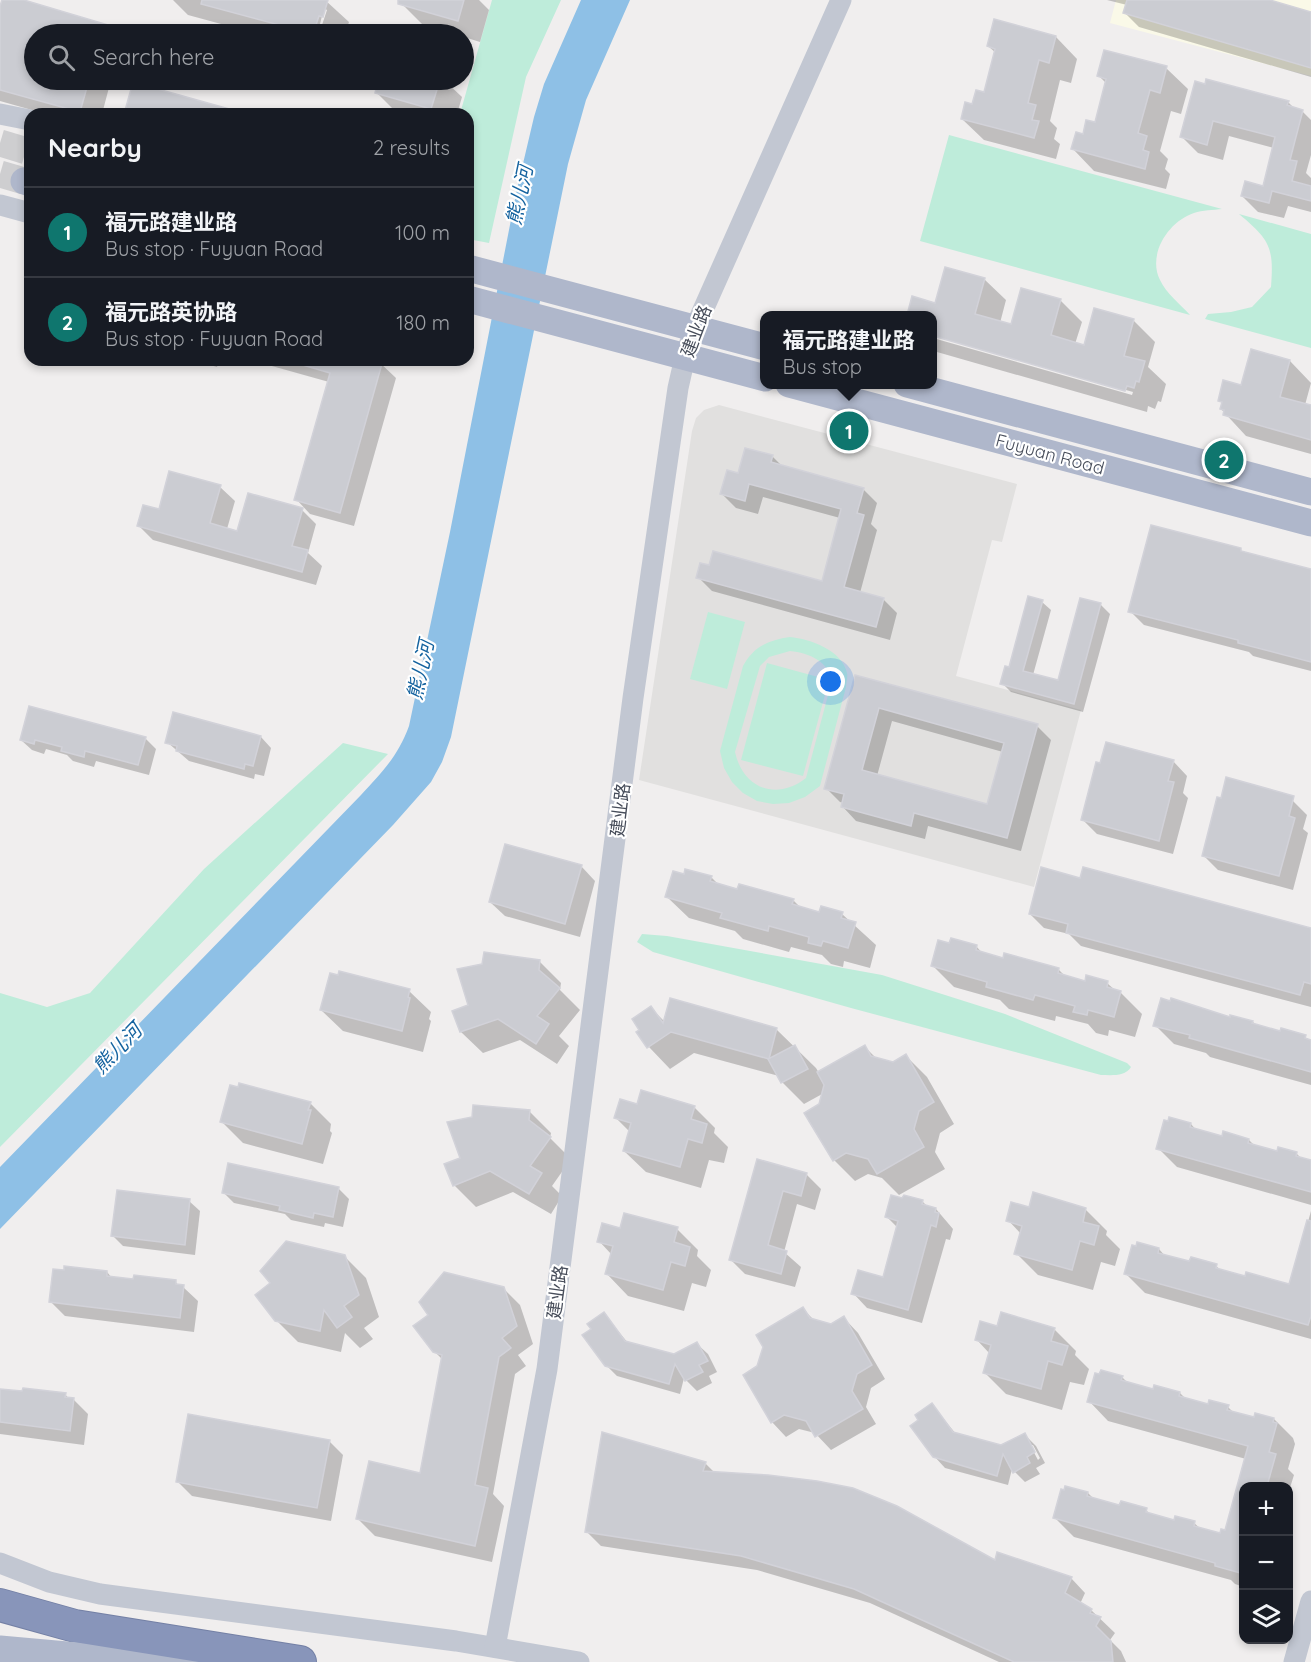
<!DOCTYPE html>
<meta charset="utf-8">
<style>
:root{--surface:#171b24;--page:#242831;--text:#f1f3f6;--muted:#9ea1a6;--line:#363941;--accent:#0f766e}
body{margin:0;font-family:Quicksand,"Noto Sans SC",sans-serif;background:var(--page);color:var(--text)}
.controls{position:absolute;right:18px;bottom:18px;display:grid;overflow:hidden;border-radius:12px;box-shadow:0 3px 9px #0003}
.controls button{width:54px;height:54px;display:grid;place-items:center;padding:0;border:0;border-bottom:2px solid var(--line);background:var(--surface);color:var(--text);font:30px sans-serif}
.you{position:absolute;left:831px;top:682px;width:21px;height:21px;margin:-15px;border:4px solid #fff;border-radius:50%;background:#1a73e8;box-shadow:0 0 0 9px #1a73e833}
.badge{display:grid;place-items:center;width:39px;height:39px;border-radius:50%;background:var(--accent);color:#fff;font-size:20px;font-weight:700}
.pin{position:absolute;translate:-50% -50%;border:3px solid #fff;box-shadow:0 2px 6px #0006}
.popup{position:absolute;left:760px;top:311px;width:177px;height:78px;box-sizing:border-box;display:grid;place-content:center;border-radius:12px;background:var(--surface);filter:drop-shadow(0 2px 4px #0005);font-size:20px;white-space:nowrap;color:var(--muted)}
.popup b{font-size:22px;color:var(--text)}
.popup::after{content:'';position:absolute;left:50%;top:100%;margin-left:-12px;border:12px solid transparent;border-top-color:var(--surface)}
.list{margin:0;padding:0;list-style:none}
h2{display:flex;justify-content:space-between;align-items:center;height:78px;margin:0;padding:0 24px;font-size:26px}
h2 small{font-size:20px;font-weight:400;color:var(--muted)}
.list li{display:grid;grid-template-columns:39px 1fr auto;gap:18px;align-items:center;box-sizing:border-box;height:90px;padding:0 24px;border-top:2px solid var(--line)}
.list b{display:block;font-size:22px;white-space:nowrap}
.list p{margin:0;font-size:20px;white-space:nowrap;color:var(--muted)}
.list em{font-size:20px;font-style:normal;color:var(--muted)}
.icon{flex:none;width:33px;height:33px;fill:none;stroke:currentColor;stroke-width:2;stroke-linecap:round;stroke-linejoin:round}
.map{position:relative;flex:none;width:1311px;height:1662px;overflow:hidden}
.search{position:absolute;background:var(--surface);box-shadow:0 3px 9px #0003;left:24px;top:24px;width:450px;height:66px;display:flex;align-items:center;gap:15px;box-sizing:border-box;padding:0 21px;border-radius:33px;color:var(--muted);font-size:22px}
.panel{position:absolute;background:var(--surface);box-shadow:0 3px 9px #0003;left:24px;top:108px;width:450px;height:258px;border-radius:18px}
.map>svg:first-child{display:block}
.commercial{fill:#faf9e8}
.education{fill:#e1e0df}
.green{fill:#beecda;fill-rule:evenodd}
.water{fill:#8ec0e6}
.shadow{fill:#0003;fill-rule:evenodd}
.building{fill:#cbccd2;stroke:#d2d2d9;stroke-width:1.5;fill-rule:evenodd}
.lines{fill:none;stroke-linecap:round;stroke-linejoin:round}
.major-tunnel{stroke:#ceced0;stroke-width:27;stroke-dasharray:27 14;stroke-linecap:butt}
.highway-casing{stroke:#7480a5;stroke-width:34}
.minor{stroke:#c2c7d2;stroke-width:21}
.major{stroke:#afb7cb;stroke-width:27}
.highway{stroke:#8895ba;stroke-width:32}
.labels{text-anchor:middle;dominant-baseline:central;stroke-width:4.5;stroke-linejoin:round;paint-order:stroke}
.street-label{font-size:18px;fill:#474d5a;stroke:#fff}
.water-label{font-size:20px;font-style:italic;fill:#15639f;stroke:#fff}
</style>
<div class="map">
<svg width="1311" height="1662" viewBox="0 0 1311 1662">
<rect width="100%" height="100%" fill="#f0eeee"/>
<path class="commercial" d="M1116,0H1311V76L1110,23Z"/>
<path class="education" d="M719,405L1017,484L1002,542L992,540L956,676L1081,710L1034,887L639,780L692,431L696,418L704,410Z"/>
<g class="green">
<path d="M492,0H561L526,77L489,243L468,239V114H460Z"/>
<path d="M949,135L1222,209C1214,210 1202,210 1194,213C1169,221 1147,254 1160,280C1166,293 1180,304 1190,315L920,241Z"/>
<path d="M1239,214L1311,234V348L1205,319L1208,314L1231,312L1252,307L1271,287C1274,247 1270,240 1239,214Z"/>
<path d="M708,612L745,622L727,689L690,679Z"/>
<path d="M790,637C810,639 842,650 847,673C848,677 846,683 846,687L820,786L805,797L789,803L773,804L757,801L743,793L732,782L724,768L720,751L743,666C753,647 768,640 790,637ZM790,651C809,653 832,662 831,684L806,778C777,801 743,789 735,752L760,666L769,657Z"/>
<path d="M767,663L829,680L803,776L741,760Z"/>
<path d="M343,743L388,754L0,1147V993L47,1007L90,993L204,869Z"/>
<path d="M642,934L667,936L882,975L1005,1014L1127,1063L1131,1067C1125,1077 1111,1075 1101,1075L851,1008L653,952L637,942Z"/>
</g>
<path class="water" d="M581,0H630L586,100L568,164L451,737L442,762L431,782L393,825L0,1229V1167L361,795C383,771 398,756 409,726L450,532L517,189L534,117L544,84Z"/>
<g class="shadow">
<path d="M3,0H19L103,26L112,34H34V80H111L102,114H46L0,101V12Z"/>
<path d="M173,0H325L349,22L345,34H258L188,15ZM324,8L327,10L322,25L320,24Z"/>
<path d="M404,0H479L489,10L480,42L464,37V34H454L424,26L403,5Z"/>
<path d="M1107,0H1265L1311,13V77L1139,27L1125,13L1127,5Z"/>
<path d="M1056,37L1077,59L1071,83L1060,80L1050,121L1057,128L1054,139L1060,144L1056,159L984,140L962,119L985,94L996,53L988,46Z"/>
<path d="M1166,68L1188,89L1181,114L1171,111L1160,151L1168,159L1165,169L1170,174L1166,189L1094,171L1073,149L1096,124L1106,83L1099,76Z"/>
<path d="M380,80H444L462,97L457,114H398L376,92Z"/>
<path d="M1196,83L1288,102L1295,109L1302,111L1311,120V155L1306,173L1311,178V212L1288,206L1284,218L1258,212L1242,196L1264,188L1274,148L1229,136L1223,160L1198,153L1182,137Z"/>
<path d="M984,279L1006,300L1000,323L1012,326L1060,300L1082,322L1075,344L1085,346L1095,310L1134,321L1155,342L1148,367L1166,384L1161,402L1158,401L1155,409L1148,406L1147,412L937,352L933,348V338L1132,395L1133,392L933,335V316H908L913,298L936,305Z"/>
<path d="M1252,351L1290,361L1311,383L1305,405L1311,407V454L1246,436L1221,409L1223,404L1219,400L1242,387Z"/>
<path d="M193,360H219L217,367Z"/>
<path d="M250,360H377L396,378L354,526L310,514L296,499L329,382Z"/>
<path d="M772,456L783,467L863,489L877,503L871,524L877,530L860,593L883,599L897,613L890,640L712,591L698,577L823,583L840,518L763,497L758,514L736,508L722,494L739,475Z"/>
<path d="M220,487L235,501L227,529L238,533L302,510L316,524L308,553L322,566L316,585L153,540L139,526L160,510Z"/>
<path d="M1240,550L1244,553L1311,571V671L1253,656L1249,652L1144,625L1130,611Z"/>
<path d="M1081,599L1101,605L1110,614L1083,712L1011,692L1002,683L1042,602L1051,610L1033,675L1059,682Z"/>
<path d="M856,676L1037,726L1051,740L1021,851L928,826L925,839L856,821L843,807L844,803L840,802L826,788ZM892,721L1003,752L988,806L877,776Z"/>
<path d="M261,737L271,748L264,776L255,774L254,779L189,761L167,742Z"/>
<path d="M145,738L156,749L149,775L96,761L94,767L73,761L67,755L46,749L44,754L32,750L21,740Z"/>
<path d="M1173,761L1187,776L1183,793L1188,798L1173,854L1097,834L1083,820Z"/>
<path d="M1293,801L1307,815L1303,829L1308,833L1293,890L1218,870L1203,855Z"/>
<path d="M581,866L595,881L580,937L505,916L490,902Z"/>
<path d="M711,877L719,885L793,900L801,908L820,913L842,914L876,945L870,968L844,961L843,967L831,964L822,955L791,947L789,952L743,939L735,931L689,918L667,897Z"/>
<path d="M1081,879L1311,929V1007L1081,946L1069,934L1044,928L1030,914Z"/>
<path d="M976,946L984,955L1058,969L1066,977L1086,982L1107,983L1116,991L1120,992L1142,1014L1135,1037L1109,1030L1108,1036L1096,1033L1088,1024L1056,1016L1055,1021L1009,1009L1000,1000L954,987L933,966Z"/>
<path d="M539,961L561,983L560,990L580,1010L559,1036L569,1046L557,1064L520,1040L483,1053L461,1032L454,1011L470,1006Z"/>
<path d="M409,991L431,1012L429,1019L431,1021L423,1052L343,1031L321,1010Z"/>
<path d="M651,1008L665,1022L776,1029L816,1068L819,1073L865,1047L877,1059L893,1063L906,1056L927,1077L954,1124L940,1133L935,1152L945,1169L899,1195L882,1178L868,1174L855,1181L834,1160L821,1105L824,1093L804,1104L782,1082L779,1076L694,1053L670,1069L649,1047L638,1033Z"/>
<path d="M1231,1016L1253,1022L1257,1026L1305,1037L1311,1041V1085L1210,1057L1206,1053L1174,1044L1155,1025L1231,1019Z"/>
<path d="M310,1103L331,1124L330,1131L332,1133L323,1164L243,1143L222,1122Z"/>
<path d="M638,1106L694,1107L715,1128L714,1133L728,1147L724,1163L709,1160L701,1188L646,1172L624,1151L630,1132L616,1118Z"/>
<path d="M529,1111L551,1133L550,1138L571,1159L552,1186L562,1196L551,1214L513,1192L476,1207L454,1185L462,1159Z"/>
<path d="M1191,1124L1197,1131L1223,1138L1249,1140L1255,1146L1278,1153H1296L1303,1160L1311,1162V1205L1177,1167L1158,1148Z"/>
<path d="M758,1161L807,1175L821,1189L815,1210L797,1204L784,1252L801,1267L795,1287L745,1274L730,1259Z"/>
<path d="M338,1188L349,1199L343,1227L325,1223L324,1227L291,1220L285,1214L234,1203L223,1192Z"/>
<path d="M903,1200L922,1201L928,1207L936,1209L953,1229L950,1240L946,1239L922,1323L867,1308L853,1293L884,1279L898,1228L887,1217Z"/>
<path d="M189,1201L200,1211L195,1255L123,1246L112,1235Z"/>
<path d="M1030,1208L1086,1210L1107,1231L1106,1235L1120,1249L1115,1266L1101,1262L1093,1290L1038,1275L1016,1253L1021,1234L1008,1220Z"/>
<path d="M1311,1211V1339L1145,1293L1126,1274L1159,1249L1165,1256L1191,1263L1216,1266L1223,1272L1290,1286Z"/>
<path d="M621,1229H677L698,1250L697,1256L711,1270L706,1287L692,1283L684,1311L628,1296L607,1274L612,1255L599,1241Z"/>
<path d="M344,1256L366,1278L379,1317L364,1328L373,1339L360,1348L345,1333L341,1352L298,1342L276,1320Z"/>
<path d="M107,1272L112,1278L175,1282L180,1286L183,1287L198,1301L194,1332L65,1316L51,1302Z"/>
<path d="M503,1288L520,1305L533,1344L518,1355L526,1366L515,1374L493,1494L504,1506L492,1562L375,1536L358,1519L422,1474L443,1360L434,1351Z"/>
<path d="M803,1309L815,1321L831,1325L844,1318L858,1333L885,1379L871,1388L866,1407L876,1424L831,1450L815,1433L799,1429L786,1437L772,1422L759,1367Z"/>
<path d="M604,1314L628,1343L674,1356L697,1344L708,1354L717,1372L709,1376L712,1383L697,1391L684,1378L680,1394L617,1376L606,1365Z"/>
<path d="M998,1328L1054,1329L1076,1351L1075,1355L1089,1369L1084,1385L1070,1382L1062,1410L1006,1394L985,1373L990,1354L977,1340Z"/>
<path d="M1122,1377L1129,1384L1154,1391L1155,1386L1180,1393L1186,1399L1209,1406L1228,1407L1234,1413L1255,1419H1274L1293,1438L1295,1444L1288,1469L1294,1475L1288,1494V1486H1244V1587L1235,1584L1231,1580L1074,1537L1055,1518L1088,1493L1094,1499L1121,1507L1146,1510L1152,1516L1175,1522L1194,1523L1201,1529L1221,1535L1226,1532L1246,1459L1108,1421L1089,1401Z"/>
<path d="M0,1389L24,1393L65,1394L69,1399H73L88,1414L84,1445L0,1434Z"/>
<path d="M932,1405L956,1434L1002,1447L1025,1435L1036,1446L1045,1463L1036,1468L1040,1474L1025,1482L1012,1469L1008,1485L945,1468L934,1456L921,1420ZM1030,1445H1033L1040,1458L1038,1460Z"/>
<path d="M329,1441L343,1455L331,1521L192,1496L177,1481Z"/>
<path d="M705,1463L716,1474L995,1562L1071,1578L1085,1593L1080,1604L1091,1610L1115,1633L1110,1640L1121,1651L1126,1662H999L870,1603L757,1570L601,1546L587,1532Z"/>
</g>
<g class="building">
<path d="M2,0H24L125,30V34H34V80H89L80,112L0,90V6Z"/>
<path d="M202,0H328L323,17L319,16L313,34L201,4Z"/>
<path d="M398,0H464L458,21L398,4Z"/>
<path d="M1127,0H1270L1311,12V68L1123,13Z"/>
<path d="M994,19L1056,36L1049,63L1039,60L1028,103L1036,105L1032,120L1039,121L1034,138L961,119L965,102L972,104L976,90L984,92L995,49L987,46Z"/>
<path d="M1104,50L1167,66L1160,93L1150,90L1138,133L1147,136L1143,150L1149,152L1145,169L1071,149L1076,132L1083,134L1086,120L1095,122L1106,79L1097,76Z"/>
<path d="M1206,79L1289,101L1287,105L1303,110L1290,160L1297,161L1292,181L1311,186V201L1272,191L1269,203L1241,196L1245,181L1263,186L1275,137L1213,121L1207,145L1180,137L1195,81L1205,84Z"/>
<path d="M378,80H440L431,109L375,93Z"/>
<path d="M133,82L233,110L232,114H124Z"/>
<path d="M945,267L985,278L975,314L1011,324L1021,288L1061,299L1051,335L1084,345L1094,308L1134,319L1124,356L1145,361L1139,382L1136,381L1134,388L1127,386L1125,391L933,336V315H907L912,296L935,303Z"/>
<path d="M1251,349L1290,360L1280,397L1311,405V440L1223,415L1224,410L1220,409L1222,402L1218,401L1223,380L1241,385Z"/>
<path d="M299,360H383L340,513L294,500L330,373L299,364Z"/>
<path d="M745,448L773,455L771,462L864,488L857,513L864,515L844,587L884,598L876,627L696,578L700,563L709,565L713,551L822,581L841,509L749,484L745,501L720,494L727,470L738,473Z"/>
<path d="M169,471L221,485L210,523L237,531L248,493L303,508L292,546L308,550L302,572L137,526L143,505L159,509Z"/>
<path d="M1151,525L1241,548V551L1311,569V662L1238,643V640L1128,612Z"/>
<path d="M1028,596L1043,600L1023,671L1058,680L1080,598L1101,603L1074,704L1000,684L1005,666L1009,667Z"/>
<path d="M855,675L1038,724L1007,838L914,813L911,826L841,807L844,794L824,789ZM879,708L1004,743L987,804L862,770Z"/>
<path d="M29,706L146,737L138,765L85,751L84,757L61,751L62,747L35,740L34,744L20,740Z"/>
<path d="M173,712L261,736L253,766L245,764L244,769L176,751L177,746L165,743Z"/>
<path d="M1106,742L1174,760L1168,781L1174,782L1159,841L1081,820L1096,762L1100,763Z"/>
<path d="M1226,777L1294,796L1289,816L1295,818L1279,876L1202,856L1217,797L1221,798Z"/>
<path d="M505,844L582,865L565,924L489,902Z"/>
<path d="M1041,867L1080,878L1083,867L1311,928V984L1304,982L1300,995L1066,933L1068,924L1029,914Z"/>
<path d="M685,869L712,876L710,881L737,889L739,884L794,899L792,904L819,912L821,906L843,912L841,918L856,922L848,948L823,941L821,946L808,943L809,937L769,926L768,931L720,918L722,913L665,897L673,871L684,874Z"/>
<path d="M951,938L977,945L976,950L1003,958L1004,953L1059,968L1058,973L1085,981L1086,975L1108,981L1107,987L1121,991L1114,1017L1088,1010L1087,1015L1073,1012L1075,1006L1035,995L1033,1000L986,987L987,982L931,966L938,940L949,943Z"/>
<path d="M484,952L540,960L539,970L560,988L537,1016L549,1024L536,1044L498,1019L460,1032L452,1011L468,1005L457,969L482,964Z"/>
<path d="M339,971L410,989L408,997L410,998L402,1031L320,1010L330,973L338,975Z"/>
<path d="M670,998L777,1028L769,1059L671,1032L647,1048L636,1032L639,1030L632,1019L651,1006L663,1023Z"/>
<path d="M1161,998L1170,1001L1171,998L1230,1017V1015L1253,1021L1252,1023L1280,1031L1281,1028L1306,1035L1305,1038L1311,1040V1072L1189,1038L1190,1035L1153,1026Z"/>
<path d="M795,1045L808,1069L781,1083L768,1059Z"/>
<path d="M865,1045L871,1056L893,1062L906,1054L934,1102L919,1111L914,1129L924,1147L877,1174L868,1159L846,1153L833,1161L804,1113L819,1104L824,1085L817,1072Z"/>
<path d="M239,1083L311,1102L308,1110H311L302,1144L220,1122L230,1085L238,1087Z"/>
<path d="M641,1090L695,1106L691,1119L707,1124L702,1143L688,1139L680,1167L623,1151L631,1123L614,1118L620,1099L637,1104Z"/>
<path d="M473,1105L530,1110L529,1120L551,1137L530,1166L542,1173L529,1194L490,1171L453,1186L444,1164L460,1158L447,1122L472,1117Z"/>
<path d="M1169,1117L1191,1123L1190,1127L1222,1136L1223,1131L1249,1139L1248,1143L1277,1151L1278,1147L1297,1152L1296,1156L1311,1160V1192L1156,1149L1164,1120L1168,1121Z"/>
<path d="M757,1159L807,1173L801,1196L783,1191L768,1245L787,1251L781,1274L729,1260Z"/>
<path d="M228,1163L339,1187L333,1217L314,1213L313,1218L279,1210L280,1206L222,1193Z"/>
<path d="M117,1190L190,1199L185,1245L111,1236Z"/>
<path d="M1033,1192L1086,1208L1083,1222L1099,1226L1094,1245L1080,1241L1072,1270L1014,1254L1022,1226L1006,1221L1011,1202L1029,1207Z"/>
<path d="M891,1195L902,1198L904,1195L923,1200L922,1204L936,1208L935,1212L939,1213L936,1227L931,1225L908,1310L851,1294L858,1270L883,1277L898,1221L885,1217Z"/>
<path d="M624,1213L678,1227L674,1242L690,1247L685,1266L671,1262L663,1290L605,1274L613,1246L597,1242L602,1223L620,1228Z"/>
<path d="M1307,1220L1311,1221V1316L1308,1325L1124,1274L1132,1245L1136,1246L1137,1242L1159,1248L1158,1253L1189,1261L1191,1257L1217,1264L1216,1268L1245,1276L1246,1272L1289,1284Z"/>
<path d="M286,1241L345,1255L359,1295L344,1306L352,1317L337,1328L324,1310L320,1331L275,1321L255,1295L270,1283L260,1271Z"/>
<path d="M64,1266L107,1271V1276L133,1279L134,1275L176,1280V1284L184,1285L180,1318L49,1302L53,1269L64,1270Z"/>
<path d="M444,1272L504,1287L517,1326L502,1338L511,1348L499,1357L475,1485L488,1488L475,1546L356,1519L369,1461L420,1473L442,1355L433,1352L413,1326L428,1315L419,1302Z"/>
<path d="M803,1307L810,1318L831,1324L844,1316L872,1365L857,1374L852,1391L863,1409L815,1437L806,1421L784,1415L771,1423L743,1375L757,1366L763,1347L756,1335Z"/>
<path d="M604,1312L625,1341L674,1354L697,1342L708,1361L699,1365L703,1372L685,1381L675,1364L669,1384L605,1366L582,1335L591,1329L587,1324Z"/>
<path d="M1001,1312L1055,1328L1051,1341L1068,1346L1062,1365L1048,1361L1041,1389L983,1373L991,1345L975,1340L980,1321L997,1326Z"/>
<path d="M1101,1370L1123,1376L1121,1380L1153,1389L1154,1385L1180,1392L1179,1396L1208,1404L1209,1400L1229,1405L1227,1410L1254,1417L1255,1413L1274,1418L1273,1422L1277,1423L1269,1452L1276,1454L1267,1486H1244V1574L1215,1566V1563L1053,1518L1061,1489L1064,1490L1065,1486L1088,1492L1087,1496L1119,1505L1121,1501L1147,1508L1146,1512L1174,1520L1175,1516L1195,1521L1194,1526L1220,1533L1221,1529L1225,1530L1248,1446L1087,1402L1095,1373L1099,1374Z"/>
<path d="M23,1388L66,1393L65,1397L74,1398L70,1431L0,1422V1389L22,1391Z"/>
<path d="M932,1403L953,1432L1001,1445L1025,1433L1035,1452L1027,1457L1030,1463L1013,1473L1003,1454L997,1476L933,1457L910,1426L918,1420L915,1415Z"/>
<path d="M188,1414L330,1440L317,1508L176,1482Z"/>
<path d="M602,1432L706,1462L703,1471L768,1475L817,1481L853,1488L897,1506L995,1560L997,1552L1072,1577L1065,1593L1092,1609L1090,1613L1101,1617L1096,1626L1111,1641L1113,1662H1014L854,1589L741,1556L585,1532Z"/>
</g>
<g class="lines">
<g class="major-tunnel">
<path d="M0,143L30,152"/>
<path d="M0,174L24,181"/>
</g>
<g class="highway-casing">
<path id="highway" d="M0,1605L75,1626L300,1662"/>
</g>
<g class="minor">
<path d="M0,114L30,120"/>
<path d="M0,205L30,213"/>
<path d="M0,1563L49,1582L100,1594L456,1641L579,1662"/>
<path d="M495,1647L547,1369L633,698L678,388L685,357L695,328L841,0"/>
<path d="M1294,1662L1311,1601"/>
</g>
<g class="major">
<path d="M24,181L30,183"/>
<path d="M468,268L765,347"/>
<path d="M468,299L765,378"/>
<path d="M789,384L1311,523"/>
<path d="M907,384L1311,492"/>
<path d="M0,1649L67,1655L190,1662"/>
</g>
<use href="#highway" class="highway"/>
</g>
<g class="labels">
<g class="street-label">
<text transform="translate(696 331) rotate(-69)">建业路</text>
<text transform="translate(1050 454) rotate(15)">Fuyuan Road</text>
<text transform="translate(620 810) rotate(-83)">建业路</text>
<text transform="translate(557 1292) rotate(-82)">建业路</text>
</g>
<g class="water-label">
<text transform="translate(519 195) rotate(-78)">熊儿河</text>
<text transform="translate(420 670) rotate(-78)">熊儿河</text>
<text transform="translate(117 1048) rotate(-46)">熊儿河</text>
</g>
</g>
</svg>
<div class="controls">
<button>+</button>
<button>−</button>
<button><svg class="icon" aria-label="layers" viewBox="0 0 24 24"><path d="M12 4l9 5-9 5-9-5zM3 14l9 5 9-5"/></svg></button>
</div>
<div class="you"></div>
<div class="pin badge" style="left:849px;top:431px">1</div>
<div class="popup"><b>福元路建业路</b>Bus stop</div>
<div class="pin badge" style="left:1224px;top:460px">2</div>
<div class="search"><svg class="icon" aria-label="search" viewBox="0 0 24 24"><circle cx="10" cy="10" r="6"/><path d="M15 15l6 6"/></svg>Search here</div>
<section class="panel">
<h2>Nearby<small>2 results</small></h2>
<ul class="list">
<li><span class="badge">1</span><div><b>福元路建业路</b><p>Bus stop · Fuyuan Road</p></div><em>100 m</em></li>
<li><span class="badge">2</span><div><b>福元路英协路</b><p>Bus stop · Fuyuan Road</p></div><em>180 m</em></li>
</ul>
</section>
</div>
